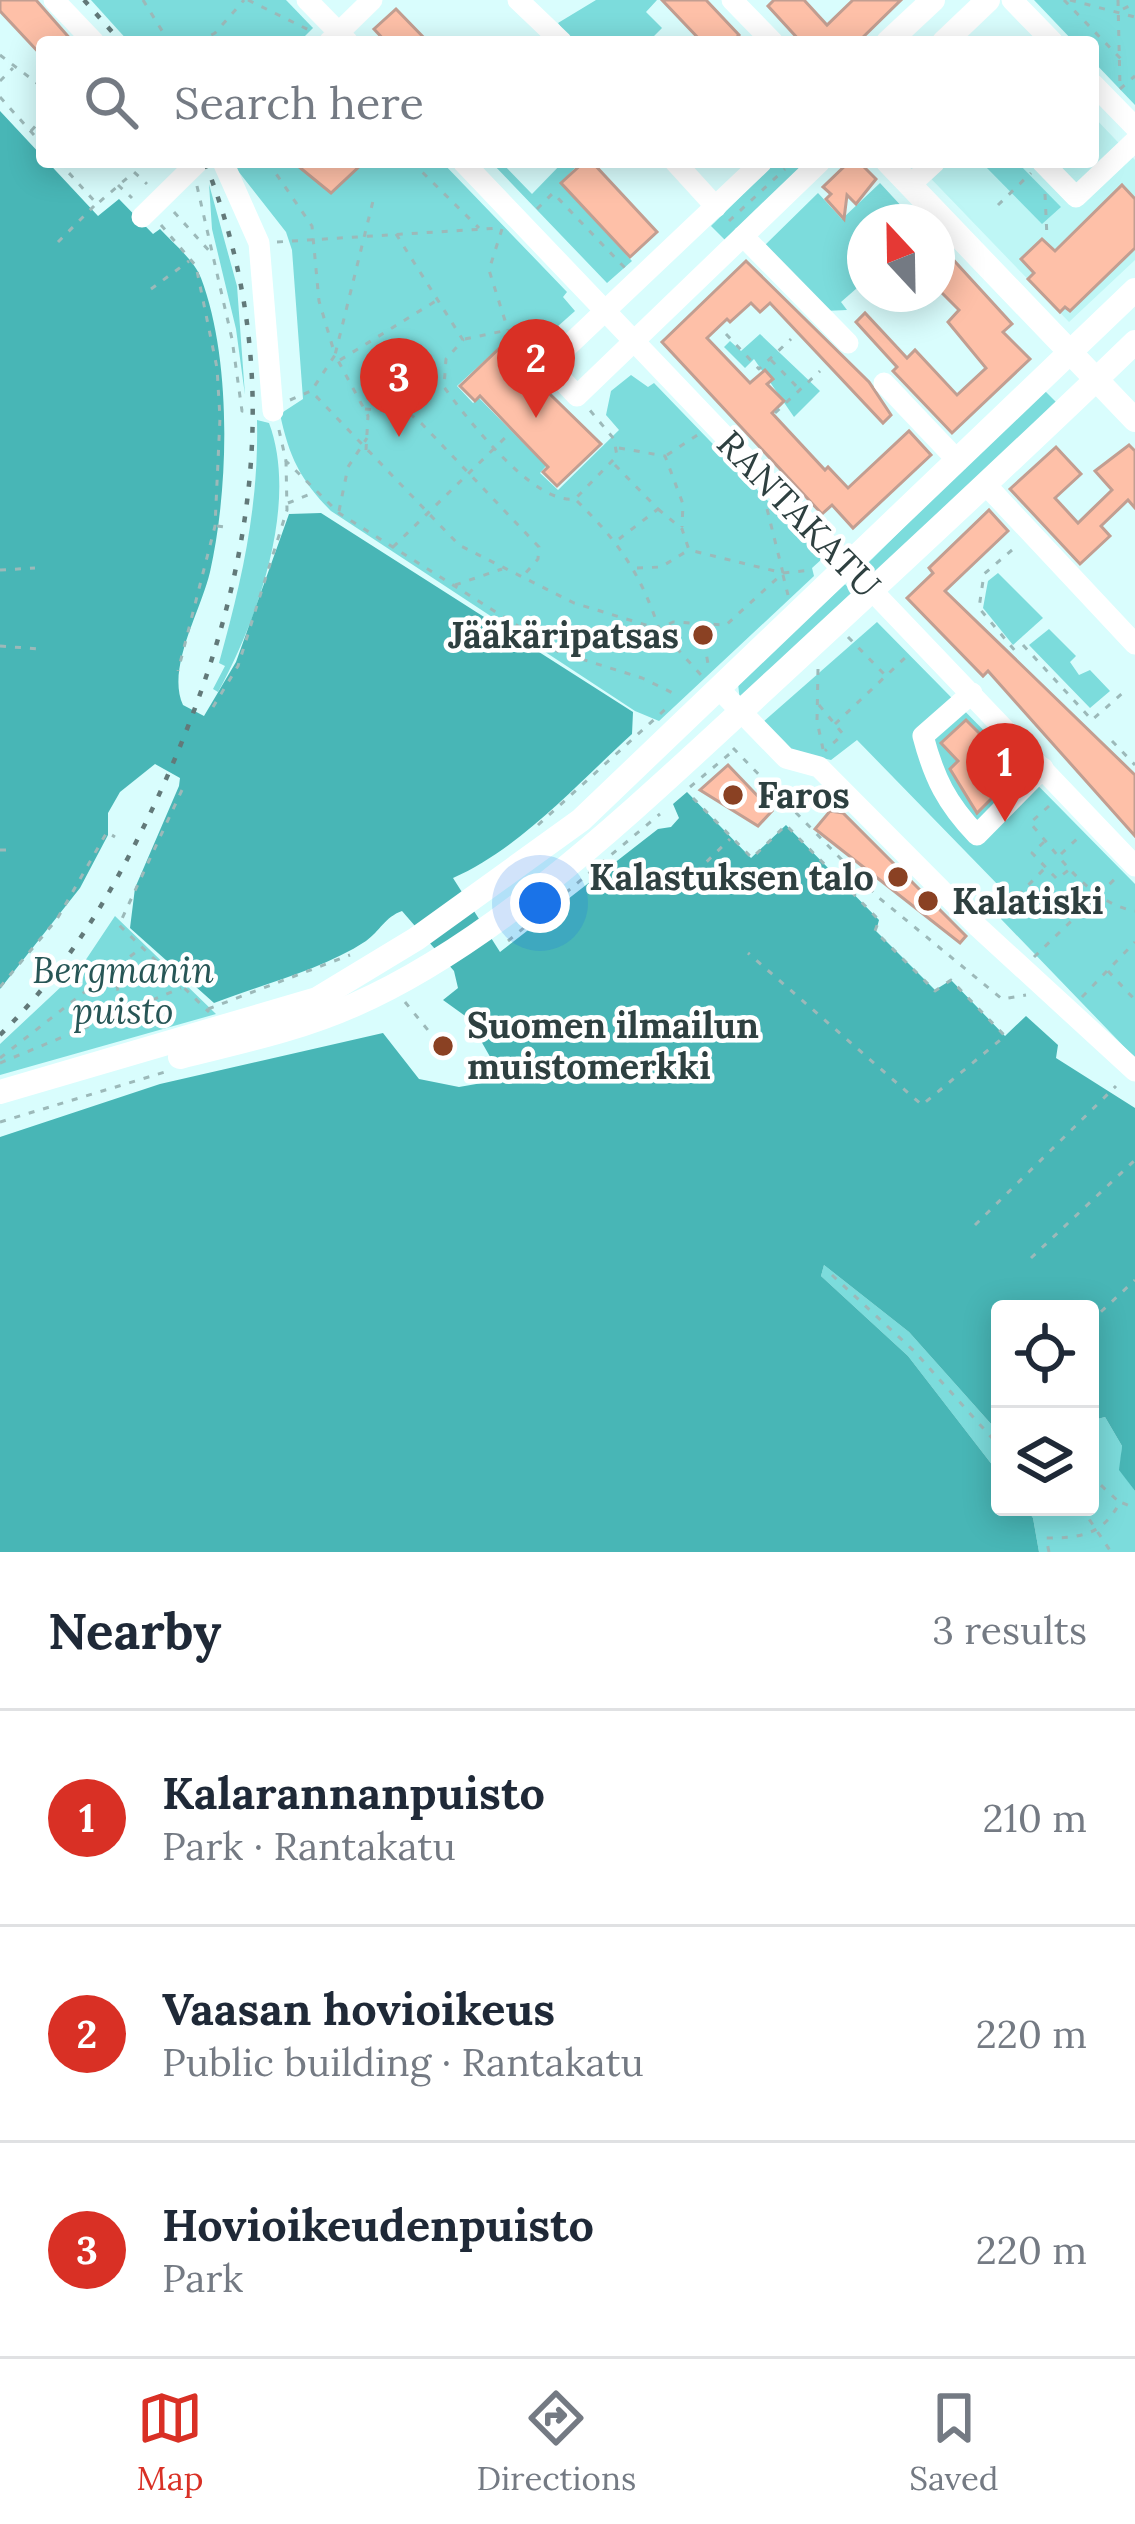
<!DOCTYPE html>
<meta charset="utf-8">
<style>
:root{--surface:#fff;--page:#f6f6f7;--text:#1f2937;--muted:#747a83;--line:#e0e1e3;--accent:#d93025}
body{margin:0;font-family:Lora,serif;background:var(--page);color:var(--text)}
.controls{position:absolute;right:36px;bottom:36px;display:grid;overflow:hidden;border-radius:12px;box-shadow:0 6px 30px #0003}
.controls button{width:108px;height:108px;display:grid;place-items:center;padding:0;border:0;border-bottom:3px solid var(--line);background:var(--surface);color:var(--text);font:60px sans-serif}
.compass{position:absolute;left:847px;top:204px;width:108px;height:108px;border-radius:50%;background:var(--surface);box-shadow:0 6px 30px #0003;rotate:338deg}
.you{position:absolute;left:540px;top:903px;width:42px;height:42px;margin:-30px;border:9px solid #fff;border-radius:50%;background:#1a73e8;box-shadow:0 0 0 18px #1a73e833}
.badge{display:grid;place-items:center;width:78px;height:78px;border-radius:50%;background:var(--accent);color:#fff;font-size:39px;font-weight:700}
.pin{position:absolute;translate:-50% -99px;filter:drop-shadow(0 3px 6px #0008)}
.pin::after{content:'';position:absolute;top:63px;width:42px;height:36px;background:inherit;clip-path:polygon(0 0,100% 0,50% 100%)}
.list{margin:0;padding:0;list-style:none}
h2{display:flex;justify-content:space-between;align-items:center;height:156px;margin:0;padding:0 48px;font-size:51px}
h2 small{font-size:39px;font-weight:400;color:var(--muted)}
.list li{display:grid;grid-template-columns:78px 1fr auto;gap:36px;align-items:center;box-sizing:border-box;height:216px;padding:0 48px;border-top:3px solid var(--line)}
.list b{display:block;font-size:45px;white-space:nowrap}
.list p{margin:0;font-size:39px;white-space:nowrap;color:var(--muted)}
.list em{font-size:39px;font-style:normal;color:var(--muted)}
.icon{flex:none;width:66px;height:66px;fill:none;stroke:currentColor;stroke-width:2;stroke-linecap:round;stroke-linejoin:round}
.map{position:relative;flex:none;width:1135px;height:1552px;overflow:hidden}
.search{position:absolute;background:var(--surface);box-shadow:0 6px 30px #0003;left:36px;right:36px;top:36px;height:132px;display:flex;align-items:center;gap:30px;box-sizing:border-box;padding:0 42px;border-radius:12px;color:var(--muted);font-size:45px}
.sheet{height:804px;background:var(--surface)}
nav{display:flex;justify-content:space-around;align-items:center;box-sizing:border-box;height:168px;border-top:3px solid var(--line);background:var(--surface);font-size:33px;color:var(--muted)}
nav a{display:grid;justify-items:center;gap:6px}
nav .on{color:var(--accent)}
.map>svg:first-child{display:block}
.built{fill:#bef6f5}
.green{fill:#7cdcdc}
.water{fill:#48b6b6}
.building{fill:#fec0a8;stroke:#c29e91;stroke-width:3}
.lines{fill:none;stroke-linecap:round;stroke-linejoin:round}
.path{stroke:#9cb9b9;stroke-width:3;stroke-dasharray:6 9;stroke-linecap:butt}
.minor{stroke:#fff;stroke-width:21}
.major{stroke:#fff;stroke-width:24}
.rail{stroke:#627979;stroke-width:4.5;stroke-dasharray:6 12;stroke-linecap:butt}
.poi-dot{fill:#8a4123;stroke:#fff;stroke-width:4.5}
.labels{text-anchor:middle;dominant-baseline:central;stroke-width:9;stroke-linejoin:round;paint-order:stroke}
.street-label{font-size:36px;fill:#2e4040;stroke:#fff}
.poi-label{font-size:36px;font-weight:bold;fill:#2e4040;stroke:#fff;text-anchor:start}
.park-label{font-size:36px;font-style:italic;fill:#275656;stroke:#fff}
</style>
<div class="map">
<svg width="1135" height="1552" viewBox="0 0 1135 1552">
<rect width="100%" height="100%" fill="#d9fdfd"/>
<path class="built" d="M1093,116L1135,160V260L1069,322L915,162H1093Z"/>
<g class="green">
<path d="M91,0H286L313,28L299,42H129Z"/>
<path d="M596,0H657L646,12L662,28L653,37L657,42H572L558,23Z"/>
<path d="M1034,0H1135V105L1093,61V42H1074Z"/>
<path d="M231,162H442L567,292L563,297L575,311L548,335L519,329L457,386L473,403L479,398L546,466L540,473L558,490L619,430L606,415L611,391L631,375L648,387L654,383L823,558L812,568L814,576L659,721L635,711L331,511C301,481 289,457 280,414L303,399L292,250L286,232Z"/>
<path d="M491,162H501L532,194L563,162H570L576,167L560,183L632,261L607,283Z"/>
<path d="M776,162H808L726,241L711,226Z"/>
<path d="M1017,162L1061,207L1042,224L983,164Z"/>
<path d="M880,183L916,222H865V281L841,302L847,310L824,311L763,247L818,193L842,219Z"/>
<path d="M209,184L237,286L245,395L236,329L212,229Z"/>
<path d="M760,334L820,391L794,417L754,359L745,368L724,347L730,341L741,351Z"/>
<path d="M1043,389L1058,404L874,574L865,566Z"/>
<path d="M257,420L269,423C299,503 258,619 218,692L213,689L225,666L219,663C242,580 259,506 257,420Z"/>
<path d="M998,573L1043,618L1013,645L983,608L988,581Z"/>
<path d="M845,584L854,595L740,702L738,683Z"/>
<path d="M877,622L1135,884V1058L1001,919L1003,890L857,740L831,760L785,749L763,722Z"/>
<path d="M1049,629L1076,656L1070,662L1079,675L1090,670L1110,691L1090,708L1029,645Z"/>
<path d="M115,916L216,1014L0,1075V1044L79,970Z"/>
<path d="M824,1265L909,1332L1000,1434V1475L908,1356L821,1276Z"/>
<path d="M1105,1417L1122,1446L1120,1470L1135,1491V1552H1039L1033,1518L1025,1507H1090V1421Z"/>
</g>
<path class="water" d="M0,111L98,216L119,199L153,234L160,229C173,243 194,260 201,278C232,360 229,488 210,572C201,611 166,668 183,705L204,716L236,662L289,514L321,513L633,712L632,734C578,783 521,848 453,878L500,952L658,829L671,827L679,818L673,804L687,792L751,858L786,825L879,920L876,931L935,990L951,980L1005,1036L1026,1016L1058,1045L1056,1058L1135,1108V1491L1119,1470L1122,1446L1105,1417L1090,1421V1309H1000V1434L909,1332L824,1265L821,1276L908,1356L1000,1475V1507H1025L1033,1518L1039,1552H0V1137L160,1084L383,1033L419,1079L459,1087L482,1083L493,1062L468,1018L443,1000L458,988L454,971L402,911C385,917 380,931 366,941C322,970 262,984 214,1003L130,928L135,888L179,786L180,778L155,764L120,792L108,813V835L80,888L0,989Z"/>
<g class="building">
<path d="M0,0H36L73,42H42V56L0,11Z"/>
<path d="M662,0H706L739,35L732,42H702Z"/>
<path d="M774,0H804L827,25L853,0H901L858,42H801L768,6Z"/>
<path d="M396,9L428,42H386L374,29Z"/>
<path d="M293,162H364L331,193Z"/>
<path d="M584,162H592L657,232L630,257L561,183Z"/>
<path d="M849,162H859L876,179L856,204L847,195L844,219L826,199L831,194L823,187Z"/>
<path d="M1122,185L1135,199V248L1070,311L1065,307L1060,312L1028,279L1034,273L1021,259L1042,239L1055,251Z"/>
<path d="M937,242L1012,324L1003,332L1030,359L952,433L893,371L897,367L856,322L865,313L907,358L915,350L957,395L986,368L948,322L959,310L937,288Z"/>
<path d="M746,261L869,382L891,415L883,423L770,303L760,312L751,303L730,322L727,319L707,338L750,383L765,370L773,379L767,384L784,401L772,413L825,470L828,467L848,488L909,431L931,455L853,528L832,505L822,514L662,342Z"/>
<path d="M508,340L523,356L517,362L601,444L557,486L543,472L548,467L523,441L480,396L475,401L460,386Z"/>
<path d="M1129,445L1135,451V508L1128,500L1101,526L1110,536L1080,564L1010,489L1056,447L1081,474L1055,498L1078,523L1112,490L1095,471Z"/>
<path d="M989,510L1008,531L945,591L1135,775V836L988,671L983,676L907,598L933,573L929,568Z"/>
<path d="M966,720L1018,772L977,813L950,769L958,761L941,743Z"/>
<path d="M728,765L772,811L758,826L700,790Z"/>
<path d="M830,811L843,813L966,936L960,943L815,829Z"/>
</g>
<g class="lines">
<g class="path">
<path d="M143,0L169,42"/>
<path d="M248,0L311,31"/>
<path d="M1064,0L1121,59"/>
<path d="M1070,0L1135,17"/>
<path d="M1118,0L1120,87"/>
<path d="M1123,9L1135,3"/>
<path d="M198,42L215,33L244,0"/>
<path d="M0,55L42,87"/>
<path d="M0,81L13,68"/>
<path d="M1120,89L1135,76"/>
<path d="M0,97L42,144"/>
<path d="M31,131L42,119"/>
<path d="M59,162L97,204L133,173"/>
<path d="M123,162L147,184"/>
<path d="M268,162L312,226L319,301L335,355L312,390"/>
<path d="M412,162L479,228"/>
<path d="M118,185L132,198"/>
<path d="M197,186L232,339L242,411L254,413"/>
<path d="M1045,194L1047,237"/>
<path d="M998,205L1031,173"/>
<path d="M537,209L553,193L626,269"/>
<path d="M174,212L212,254"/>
<path d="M729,221L785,169"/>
<path d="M161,225L196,266L217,368L220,418L215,526L178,671"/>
<path d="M502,229L489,270L508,330"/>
<path d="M396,234L463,340L446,359L444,387C467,419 534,505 575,499L617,456L614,439L588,408"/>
<path d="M58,242L95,205"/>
<path d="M277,242L500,228"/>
<path d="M151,289L189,261"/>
<path d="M726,334L759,369L791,339"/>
<path d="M465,339L508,330L534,353"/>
<path d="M340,360L439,299"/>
<path d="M771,360L800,390"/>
<path d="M290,400L311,391L459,545L574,603L659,629L702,676"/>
<path d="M365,409L409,413L422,424L539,547L538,559L522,577"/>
<path d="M775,413L820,371"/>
<path d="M279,430L286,461L339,513L559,652L642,678L679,696"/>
<path d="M619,448L665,456L683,504L682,527"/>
<path d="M366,450L368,416L335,355L374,197"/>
<path d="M667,455L699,434"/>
<path d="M615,465L658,509L619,539"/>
<path d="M577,501C618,541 641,574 659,629L673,622L726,625L783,573L812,570"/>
<path d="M288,503L313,493"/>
<path d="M658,509L682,529L689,550L783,573L766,505"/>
<path d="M339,511L348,467L367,438"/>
<path d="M217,526L231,528"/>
<path d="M393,547L511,432"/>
<path d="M1012,550L984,574L979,608L1016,652"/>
<path d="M637,568L661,567L687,551"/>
<path d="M0,570L35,568"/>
<path d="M783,575L788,595"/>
<path d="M455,585L502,569"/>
<path d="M848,637L886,676"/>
<path d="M704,642L709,669"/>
<path d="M1023,645L1092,720L1126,690"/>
<path d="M0,646L39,649"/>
<path d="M818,669L817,721L823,749"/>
<path d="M819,705L843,734L825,751"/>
<path d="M213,707L238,666L287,510L286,461"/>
<path d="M835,724L908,655"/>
<path d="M1112,741L1135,765"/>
<path d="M733,748L878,897L1002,999L1026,995"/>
<path d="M690,787L733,751"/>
<path d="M182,790L119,925L209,1012"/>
<path d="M693,798L752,858L786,825L879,920L875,931L935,991L951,980L1005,1036L922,1105L748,953"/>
<path d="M1049,806L1030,823C1060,856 1089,903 1135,911"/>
<path d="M538,825L670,705"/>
<path d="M1044,842L1032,853L1057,879L1070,869"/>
<path d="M0,850H9"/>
<path d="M1061,854L1080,836"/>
<path d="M696,872L730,839"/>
<path d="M997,917L1046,867"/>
<path d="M508,941L660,814"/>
<path d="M1034,957L1118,876"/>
<path d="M114,970L122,1012"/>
<path d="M1108,971L1135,1000"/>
<path d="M0,987L57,919L107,832L115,837"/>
<path d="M1082,997L1135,942"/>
<path d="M405,1002L436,1040L437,1052L450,1054L447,1043L436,1040"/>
<path d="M208,1009L350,955"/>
<path d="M0,1058L141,948"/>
<path d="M0,1063L181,988"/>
<path d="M0,1122L165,1072"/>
<path d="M975,1225L1116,1086"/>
<path d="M1031,1258L1135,1160"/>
<path d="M832,1275L914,1351L1000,1447"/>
<path d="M1090,1322L1135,1280"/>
<path d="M1090,1475L1118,1501"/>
<path d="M1081,1507L1111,1552"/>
<path d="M1049,1552L1046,1538C1081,1538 1103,1535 1120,1502L1135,1508"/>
</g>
<g class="minor">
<path d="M54,0L94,42"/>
<path d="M307,0L348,42"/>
<path d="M518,0L562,42"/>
<path d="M732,0L773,42"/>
<path d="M1012,0L1053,42"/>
<path d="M329,42L372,0"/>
<path d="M1093,84L1135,127"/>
<path d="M223,162L259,243L273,411"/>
<path d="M463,162L1135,866"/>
<path d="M675,162L716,207"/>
<path d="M762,162L548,365L577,396L820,162"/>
<path d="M1042,162L1076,197L1135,141"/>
<path d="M910,185L935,162"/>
<path d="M142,217L198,162"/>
<path d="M743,236L848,343"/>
<path d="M884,383L958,461"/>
<path d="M986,485L1135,644"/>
<path d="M719,689L786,758L819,767L978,927L1135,1071"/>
<path d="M972,693L923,736C934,778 947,804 977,835L1043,768"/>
</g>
<g class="major">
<path d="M888,42L933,0"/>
<path d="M944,42L988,0"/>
<path d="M888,162L1135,420"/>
<path d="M180,1057C239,1042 298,1030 354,1005C493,944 626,817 737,715C870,592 1004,469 1135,342"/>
<path d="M0,1092L317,999L416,939L581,820L1135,290"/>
</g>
<g class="rail">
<path d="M84,0L121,42"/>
<path d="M0,1035C74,962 120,880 163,786C254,583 289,375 205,162"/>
</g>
</g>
<g class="poi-dot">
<circle cx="703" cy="635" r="12"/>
<circle cx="733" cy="795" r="12"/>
<circle cx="898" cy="877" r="12"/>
<circle cx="928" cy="901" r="12"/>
<circle cx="443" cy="1046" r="12"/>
</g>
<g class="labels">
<g class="street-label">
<text transform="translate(799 514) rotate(46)">RANTAKATU</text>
</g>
<g class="poi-label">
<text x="679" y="635" text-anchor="end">Jääkäripatsas</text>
<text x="757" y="795">Faros</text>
<text x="874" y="877" text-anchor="end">Kalastuksen talo</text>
<text x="952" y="901">Kalatiski</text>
<text x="467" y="1025">Suomen ilmailun<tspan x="467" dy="41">muistomerkki</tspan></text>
</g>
<g class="park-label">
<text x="123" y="970">Bergmanin<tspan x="123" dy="41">puisto</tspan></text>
</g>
</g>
</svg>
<div class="controls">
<button><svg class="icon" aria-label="locate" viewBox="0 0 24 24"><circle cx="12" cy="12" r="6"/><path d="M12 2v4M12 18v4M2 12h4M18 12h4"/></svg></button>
<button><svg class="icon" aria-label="layers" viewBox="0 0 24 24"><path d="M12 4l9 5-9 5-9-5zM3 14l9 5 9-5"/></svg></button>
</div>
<svg class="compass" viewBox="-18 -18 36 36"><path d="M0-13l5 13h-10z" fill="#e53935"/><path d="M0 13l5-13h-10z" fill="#747a83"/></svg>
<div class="you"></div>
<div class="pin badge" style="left:1005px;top:822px">1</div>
<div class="pin badge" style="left:536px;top:418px">2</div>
<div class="pin badge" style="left:399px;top:437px">3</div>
<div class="search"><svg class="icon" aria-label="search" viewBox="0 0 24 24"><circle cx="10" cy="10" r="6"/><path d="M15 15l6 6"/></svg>Search here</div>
</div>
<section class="sheet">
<h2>Nearby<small>3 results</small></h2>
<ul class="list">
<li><span class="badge">1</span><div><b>Kalarannanpuisto</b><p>Park · Rantakatu</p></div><em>210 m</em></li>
<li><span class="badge">2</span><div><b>Vaasan hovioikeus</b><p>Public building · Rantakatu</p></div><em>220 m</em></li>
<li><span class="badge">3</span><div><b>Hovioikeudenpuisto</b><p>Park</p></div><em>220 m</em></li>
</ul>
</section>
<nav>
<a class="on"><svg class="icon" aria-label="map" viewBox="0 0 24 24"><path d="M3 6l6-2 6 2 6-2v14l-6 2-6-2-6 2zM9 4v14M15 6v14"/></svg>Map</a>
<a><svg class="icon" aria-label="directions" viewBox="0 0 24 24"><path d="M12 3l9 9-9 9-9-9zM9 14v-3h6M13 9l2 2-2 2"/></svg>Directions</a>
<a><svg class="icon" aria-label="saved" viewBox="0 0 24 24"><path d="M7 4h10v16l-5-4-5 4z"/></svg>Saved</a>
</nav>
